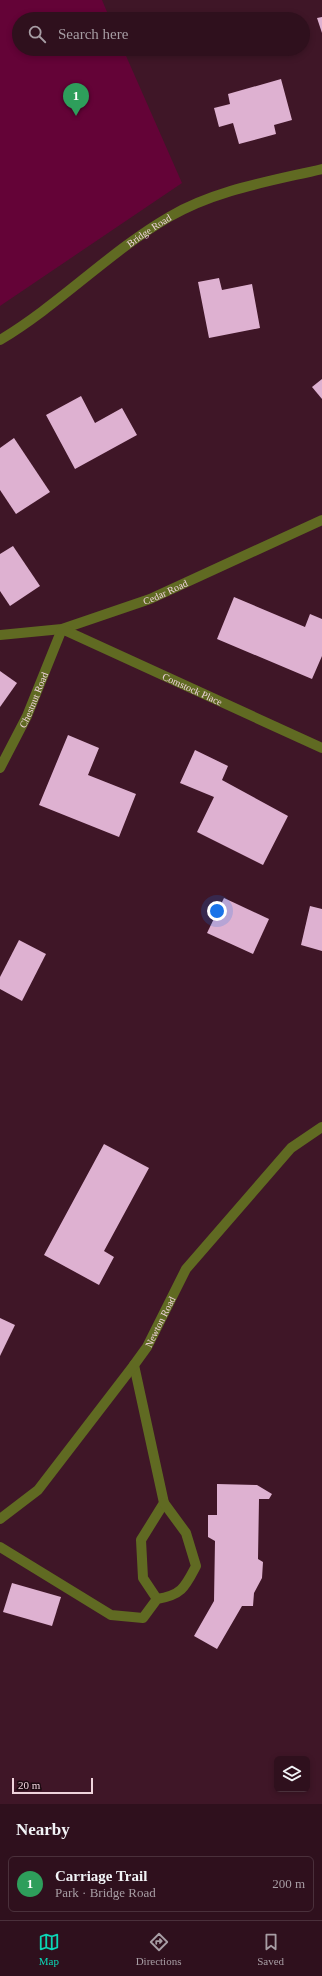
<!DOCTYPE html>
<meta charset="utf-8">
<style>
:root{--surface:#2f101d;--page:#371926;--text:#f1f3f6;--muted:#a79da4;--line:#4a303b;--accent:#0cd5b5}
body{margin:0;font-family:"Times New Roman",serif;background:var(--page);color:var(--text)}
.controls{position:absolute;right:12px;bottom:12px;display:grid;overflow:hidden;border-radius:6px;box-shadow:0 2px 6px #0003}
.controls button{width:36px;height:36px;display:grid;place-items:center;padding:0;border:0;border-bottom:1px solid var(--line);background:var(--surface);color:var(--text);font:20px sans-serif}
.scale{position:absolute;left:12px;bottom:10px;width:81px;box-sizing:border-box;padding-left:4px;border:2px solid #efd3dc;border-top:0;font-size:11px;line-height:14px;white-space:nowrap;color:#efd3dc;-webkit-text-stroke:3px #1b0910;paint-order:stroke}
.you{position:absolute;left:217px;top:911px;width:14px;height:14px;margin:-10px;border:3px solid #fff;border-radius:50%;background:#1a73e8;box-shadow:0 0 0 6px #1a73e833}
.badge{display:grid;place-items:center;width:26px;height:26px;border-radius:50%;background:var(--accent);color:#fff;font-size:13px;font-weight:700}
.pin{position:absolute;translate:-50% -33px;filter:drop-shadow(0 1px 2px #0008)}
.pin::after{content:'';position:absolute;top:21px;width:14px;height:12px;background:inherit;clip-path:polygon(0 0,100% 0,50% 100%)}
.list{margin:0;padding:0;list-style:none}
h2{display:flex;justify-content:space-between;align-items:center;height:52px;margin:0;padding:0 16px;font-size:17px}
h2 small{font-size:13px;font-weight:400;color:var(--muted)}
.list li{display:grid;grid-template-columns:26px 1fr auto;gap:12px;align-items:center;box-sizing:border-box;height:56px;margin:0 8px 8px;padding:0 8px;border:1px solid var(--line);border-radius:6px}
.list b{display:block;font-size:15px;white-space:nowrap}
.list p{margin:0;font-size:13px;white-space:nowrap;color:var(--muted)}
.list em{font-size:13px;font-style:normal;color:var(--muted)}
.icon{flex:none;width:22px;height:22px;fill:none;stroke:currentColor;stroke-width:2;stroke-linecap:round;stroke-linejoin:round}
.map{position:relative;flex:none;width:322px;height:1804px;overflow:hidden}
.search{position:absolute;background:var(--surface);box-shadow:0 2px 6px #0003;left:12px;right:12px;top:12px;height:44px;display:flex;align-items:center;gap:10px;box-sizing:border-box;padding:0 14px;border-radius:22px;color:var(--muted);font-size:15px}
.sheet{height:116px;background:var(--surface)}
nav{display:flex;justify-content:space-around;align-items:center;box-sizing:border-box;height:56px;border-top:1px solid var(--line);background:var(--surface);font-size:11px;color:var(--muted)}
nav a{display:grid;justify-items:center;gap:2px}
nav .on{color:var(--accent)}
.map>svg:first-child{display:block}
.green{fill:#640337}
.building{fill:#deb1d1}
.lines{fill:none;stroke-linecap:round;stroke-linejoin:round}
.minor{stroke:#606a22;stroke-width:10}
.labels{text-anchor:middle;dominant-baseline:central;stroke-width:4;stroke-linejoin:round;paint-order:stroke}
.street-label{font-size:10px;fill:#efd3dc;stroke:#1b0910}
</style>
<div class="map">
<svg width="322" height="1804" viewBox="0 0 322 1804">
<rect width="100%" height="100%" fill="#3f1627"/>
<path class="green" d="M0,0H102L110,19H19V49H123L182,183L0,306Z"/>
<g class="building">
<path d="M322,17V33L317,18Z"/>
<path d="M281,79L292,120L274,125L276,134L239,144L233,123L219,127L214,108L230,104L228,94Z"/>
<path d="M219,278L222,290L252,284L260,328L209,338L198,282Z"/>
<path d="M322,379V399L312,387Z"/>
<path d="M81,396L95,423L122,408L137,435L75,469L46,415Z"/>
<path d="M14,438L50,492L16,514L0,490V448Z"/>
<path d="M13,546L40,586L10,606L0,591V554Z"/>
<path d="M234,597L305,627L310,614L322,619V656L312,679L217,639Z"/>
<path d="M0,671L17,683L0,707Z"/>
<path d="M68,735L99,748L88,775L136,794L119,837L39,805Z"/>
<path d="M195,750L228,766L222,780L288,816L263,865L197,832L214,797L180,783Z"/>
<path d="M224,898L269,919L253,954L207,933Z"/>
<path d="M310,906L322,909V951L301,945Z"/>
<path d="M19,940L46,954L22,1001L0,989V977Z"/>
<path d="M104,1144L149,1168L104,1251L114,1257L99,1285L44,1255Z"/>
<path d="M0,1318L15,1325L0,1356Z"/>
<path d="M217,1484L257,1485L272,1494L269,1499H259L258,1559L263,1562L262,1578L254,1593L253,1606H242L217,1649L194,1636L214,1601L215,1541L208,1537V1515H217Z"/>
<path d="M12,1583L61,1597L52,1626L3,1612Z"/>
</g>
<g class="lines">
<g class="minor">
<path id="s1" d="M0,340C60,304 109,252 169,217C215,190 271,181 322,169"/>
<path id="s2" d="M0,635L62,629L150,599L322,520"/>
<path id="s3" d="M0,768L27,716L62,629L322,748"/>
<path d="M134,1365L164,1503L141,1540L143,1578L157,1599"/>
<path id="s4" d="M0,1519L38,1490L134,1365L147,1347L186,1269L291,1148L322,1127"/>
<path d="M0,1547L111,1615L143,1618L157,1599C182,1595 185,1587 196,1566L186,1533L164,1503"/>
</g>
</g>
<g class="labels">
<g class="street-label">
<text stroke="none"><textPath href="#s1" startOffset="185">Bridge Road</textPath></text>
<text stroke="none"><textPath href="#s2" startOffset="172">Cedar Road</textPath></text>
<text stroke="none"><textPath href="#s3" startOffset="296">Comstock Place</textPath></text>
<text stroke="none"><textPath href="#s3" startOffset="76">Chestnut Road</textPath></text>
<text stroke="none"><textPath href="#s4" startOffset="256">Newton Road</textPath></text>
</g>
</g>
</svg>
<div class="controls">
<button><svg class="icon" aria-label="layers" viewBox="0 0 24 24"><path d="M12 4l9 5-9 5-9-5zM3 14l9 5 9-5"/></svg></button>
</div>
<div class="scale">20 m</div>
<div class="you"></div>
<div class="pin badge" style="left:76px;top:116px;background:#2e9e5b">1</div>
<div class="search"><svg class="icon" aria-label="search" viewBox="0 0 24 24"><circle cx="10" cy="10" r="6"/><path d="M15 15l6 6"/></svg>Search here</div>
</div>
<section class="sheet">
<h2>Nearby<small></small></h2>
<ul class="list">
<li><span class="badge" style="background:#2e9e5b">1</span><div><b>Carriage Trail</b><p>Park · Bridge Road</p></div><em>200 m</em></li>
</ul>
</section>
<nav>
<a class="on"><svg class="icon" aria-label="map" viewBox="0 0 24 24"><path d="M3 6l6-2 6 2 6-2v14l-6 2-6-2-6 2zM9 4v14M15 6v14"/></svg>Map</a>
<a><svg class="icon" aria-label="directions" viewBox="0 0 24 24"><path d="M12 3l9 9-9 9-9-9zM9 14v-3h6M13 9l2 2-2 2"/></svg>Directions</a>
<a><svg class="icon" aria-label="saved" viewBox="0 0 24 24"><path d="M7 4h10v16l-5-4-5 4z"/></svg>Saved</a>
</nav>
